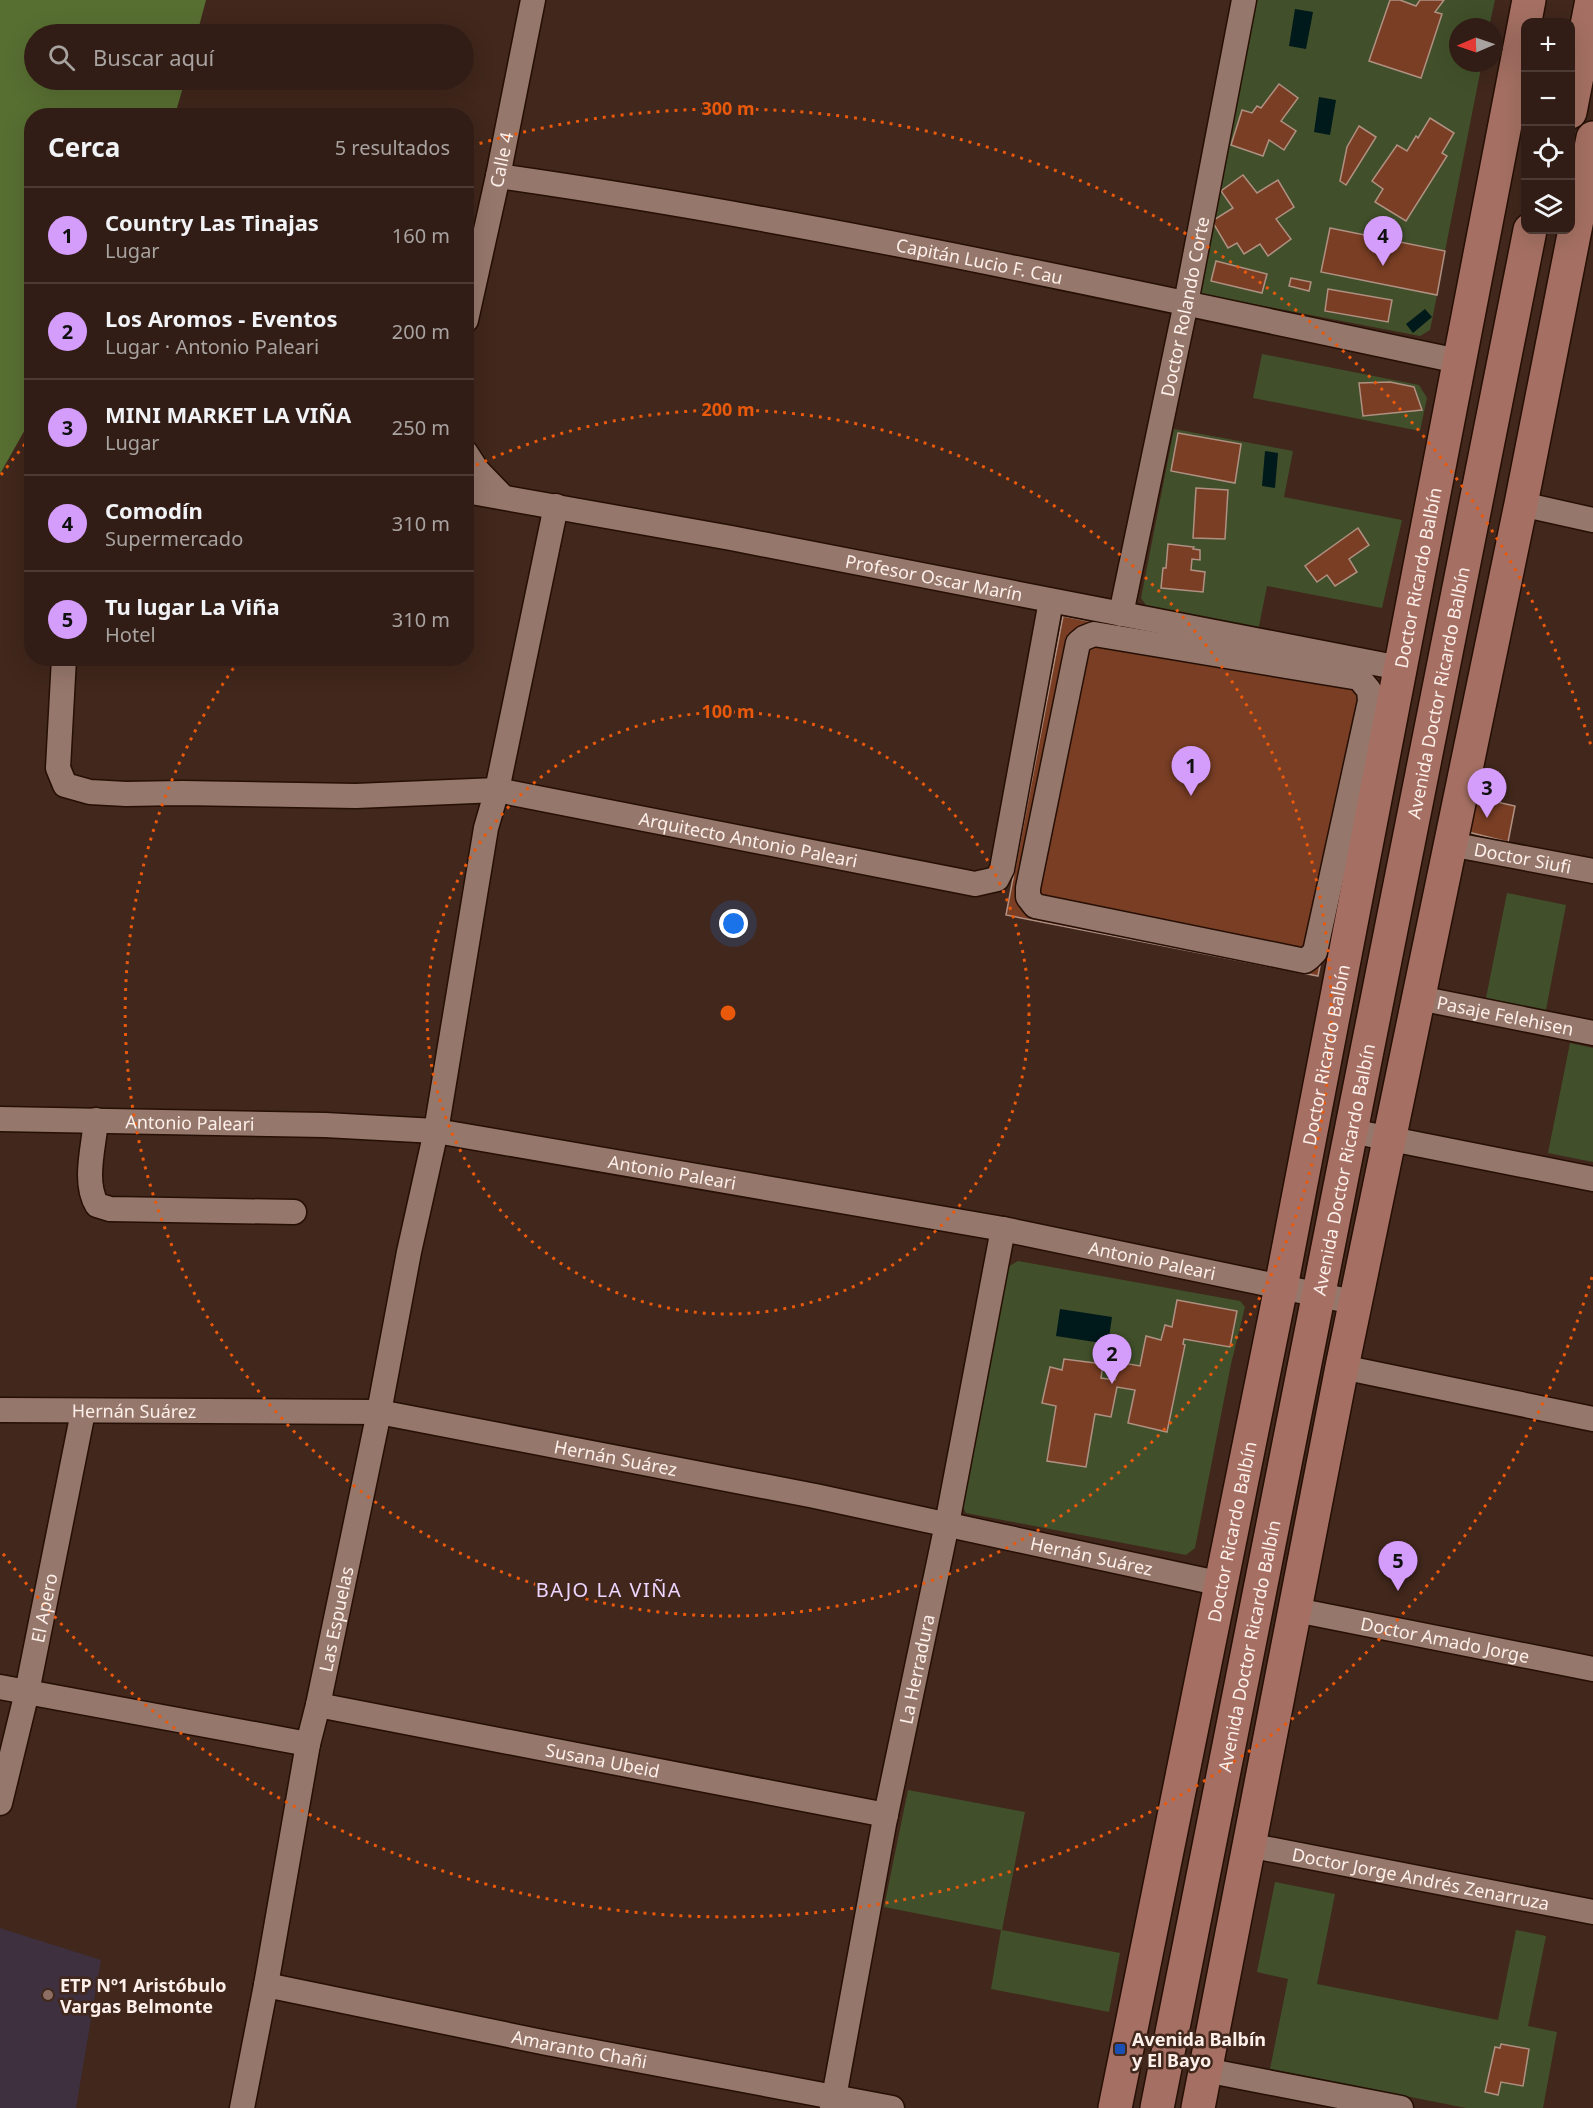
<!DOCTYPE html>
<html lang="es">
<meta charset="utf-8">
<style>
:root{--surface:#311d15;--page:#3d2a22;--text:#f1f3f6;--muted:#a8a2a0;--line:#4c3b34;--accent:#d49cfb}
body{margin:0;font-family:"Noto Sans",sans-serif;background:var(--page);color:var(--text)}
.controls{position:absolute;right:18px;top:18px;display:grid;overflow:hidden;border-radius:12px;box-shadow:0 6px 24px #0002}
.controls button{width:54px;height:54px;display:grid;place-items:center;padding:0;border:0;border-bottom:2px solid var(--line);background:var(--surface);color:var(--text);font:30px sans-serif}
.compass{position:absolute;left:1449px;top:18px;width:54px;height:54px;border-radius:50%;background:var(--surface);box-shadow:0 6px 24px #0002;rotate:268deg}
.you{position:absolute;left:734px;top:924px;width:21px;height:21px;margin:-15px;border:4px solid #fff;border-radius:50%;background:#1a73e8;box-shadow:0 0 0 9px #1a73e833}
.badge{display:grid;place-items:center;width:39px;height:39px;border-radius:50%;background:var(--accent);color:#111;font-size:20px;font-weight:700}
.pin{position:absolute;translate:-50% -50px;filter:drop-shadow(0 2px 3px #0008)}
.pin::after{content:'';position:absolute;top:32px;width:21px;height:18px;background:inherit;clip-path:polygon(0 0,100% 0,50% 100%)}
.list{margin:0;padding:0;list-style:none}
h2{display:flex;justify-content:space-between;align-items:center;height:78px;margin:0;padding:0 24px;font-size:26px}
h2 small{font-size:20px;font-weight:400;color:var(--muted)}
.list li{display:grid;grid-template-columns:39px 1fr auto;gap:18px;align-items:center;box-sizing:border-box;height:96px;padding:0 24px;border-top:2px solid var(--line)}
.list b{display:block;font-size:22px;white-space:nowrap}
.list p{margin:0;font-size:20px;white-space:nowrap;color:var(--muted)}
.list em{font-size:20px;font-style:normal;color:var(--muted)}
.icon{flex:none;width:33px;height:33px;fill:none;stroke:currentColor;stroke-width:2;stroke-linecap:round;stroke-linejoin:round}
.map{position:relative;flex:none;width:1593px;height:2108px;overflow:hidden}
.search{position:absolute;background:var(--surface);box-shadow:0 6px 24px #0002;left:24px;top:24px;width:450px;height:66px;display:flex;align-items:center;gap:15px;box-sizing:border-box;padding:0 21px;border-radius:33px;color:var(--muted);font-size:22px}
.panel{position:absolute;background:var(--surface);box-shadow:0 6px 24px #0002;left:24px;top:108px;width:450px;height:558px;border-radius:24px}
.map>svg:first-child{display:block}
.education{fill:#3e303e}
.green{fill:#41502a}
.forest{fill:#586f32}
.water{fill:#00191b}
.building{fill:#793e24;stroke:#b09082;stroke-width:1.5}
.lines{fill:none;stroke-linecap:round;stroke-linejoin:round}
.street-casing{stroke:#260f05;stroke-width:27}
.secondary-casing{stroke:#260f05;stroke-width:36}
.street{stroke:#96776b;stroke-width:24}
.secondary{stroke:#a57063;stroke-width:33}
.ring{fill:none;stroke:#e8590c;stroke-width:3;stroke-dasharray:3 6}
.education-dot{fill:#8d6e63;stroke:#41271c;stroke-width:2}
.transit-dot{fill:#1a4fb4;stroke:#41271c;stroke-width:2}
.labels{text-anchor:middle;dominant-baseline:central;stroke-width:5;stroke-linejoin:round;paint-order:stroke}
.street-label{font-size:18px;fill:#fdefe9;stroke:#41271c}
.poi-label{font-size:18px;font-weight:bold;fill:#fdefe9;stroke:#41271c;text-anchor:start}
.neighbourhood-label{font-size:20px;letter-spacing:1.5px;fill:#ecd5fe;stroke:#41271c}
.centre{fill:#e8590c;stroke:#41271c;stroke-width:3}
.ring-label{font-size:18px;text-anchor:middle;font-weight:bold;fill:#e8590c;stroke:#41271c;stroke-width:5;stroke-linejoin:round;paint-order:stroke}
</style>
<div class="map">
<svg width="1593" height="2108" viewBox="0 0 1593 2108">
<rect width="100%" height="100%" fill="#41271c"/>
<path class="education" d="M0,1928L101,1960L76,2108H0Z"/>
<g class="green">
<path d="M1252,0H1495L1489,27H1458V63H1482L1445,251L1330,228L1321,272L1437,295L1430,330L1420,336L1201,294L1196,284Z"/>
<path d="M1262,354L1419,385L1427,398L1420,431L1253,398Z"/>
<path d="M1174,429L1293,451L1284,497L1402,520L1382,608L1267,586L1258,631L1148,608L1141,598Z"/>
<path d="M1507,893L1566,905L1545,1015L1485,1003Z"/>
<path d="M1570,1043L1593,1048V1162L1548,1153Z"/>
<path d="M1018,1261L1240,1301L1245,1307L1231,1364L1195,1548L1186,1555L966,1513L959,1501L1006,1268Z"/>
<path d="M908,1790L1025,1812L1002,1930L1120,1953L1109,2012L991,1989L1001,1930L884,1907Z"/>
<path d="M1275,1882L1335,1894L1317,1984L1498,2020L1516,1930L1546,1936L1528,2026L1557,2032L1543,2108H1466L1270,2069L1288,1979L1257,1972Z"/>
</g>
<path class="forest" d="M0,0H206L197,34H34V80H185L175,115L32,116L31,419L0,474Z"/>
<g class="water">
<path d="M1295,9L1313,12L1306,49L1289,46Z"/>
<path d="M1319,97L1336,100L1330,135L1314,132Z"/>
<path d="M1425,309L1432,317L1413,333L1406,324Z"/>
<path d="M1265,451L1278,453L1275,488L1262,486Z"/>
<path d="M1060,1309L1112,1317L1108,1344L1056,1336Z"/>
</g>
<g class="building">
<path d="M1390,0H1400L1416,6L1420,0H1444L1435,12L1442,14L1421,78L1369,61Z"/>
<path d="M1279,84L1298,98L1281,121L1296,131L1284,150L1269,140L1263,156L1231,145L1242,110L1252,113L1257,106L1261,108Z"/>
<path d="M1430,118L1454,133L1442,153L1447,156L1406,221L1375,202L1383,189L1372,181L1397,145L1407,151L1416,136L1418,138Z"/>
<path d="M1359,126L1376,137L1346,185L1340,181L1347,147Z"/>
<path d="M1243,175L1257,193L1278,180L1294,207L1276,219L1291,239L1268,256L1260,244L1244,254L1237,243L1228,248L1212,221L1233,208L1221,191Z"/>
<path d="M1330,228L1445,251L1437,295L1321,272Z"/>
<path d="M1216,261L1267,274L1262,293L1211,281Z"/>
<path d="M1291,278L1311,282L1309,291L1289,286Z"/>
<path d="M1328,289L1392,300L1388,322L1325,311Z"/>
<path d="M1390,382L1414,387L1422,410L1363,416L1359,383Z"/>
<path d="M1178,433L1241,444L1235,483L1171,471Z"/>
<path d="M1196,488L1228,490L1225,539L1193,538Z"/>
<path d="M1358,528L1369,545L1349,559L1357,572L1335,586L1327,575L1317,582L1305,566Z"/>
<path d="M1168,544L1194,547L1193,549L1200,550V560L1192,559L1191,570L1205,572L1203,592L1161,588L1163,568H1166Z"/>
<path d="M1063,616L1375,676L1318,976L1006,915Z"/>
<path d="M1466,795L1515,806L1508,842L1460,830Z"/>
<path d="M1177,1300L1237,1311L1230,1347L1184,1339L1183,1344L1185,1345L1167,1432L1128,1423L1135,1390L1117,1387L1111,1417L1095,1414L1086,1467L1047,1461L1056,1406L1042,1403L1050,1367L1062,1370L1064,1359L1103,1364L1101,1378L1115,1380L1118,1362L1140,1366L1146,1336L1161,1340L1165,1325L1172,1327Z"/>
<path d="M1501,2044L1529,2049L1523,2086L1501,2082L1498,2095L1485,2092L1495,2047L1500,2048Z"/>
</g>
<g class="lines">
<g class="street-casing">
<g id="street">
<path id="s1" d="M498,176C821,222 1139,294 1458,361"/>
<path id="s2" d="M466,320L498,176L533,0"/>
<path d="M466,453L477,470L503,497"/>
<path id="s3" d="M466,491L731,538L1400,668"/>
<path d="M1521,504L1593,520"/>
<path id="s4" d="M1121,614L1186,303L1244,0"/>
<path d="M1094,634L1359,678L1369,690L1370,701L1315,952L1309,958L1305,961L1035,906L1028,897V888L1078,643L1084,638Z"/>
<path id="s5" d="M64,658L58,768L65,785L90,792L126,794L182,793L356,796L497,790L975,884L997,879L1002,869L1051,601"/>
<path id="s6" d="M1450,844L1593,871"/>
<path id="s7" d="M1419,998L1593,1033"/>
<path id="s8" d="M0,1119L325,1125L436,1131L1003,1229L1339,1299"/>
<path d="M96,1120C94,1146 83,1182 97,1205L110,1209L294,1212"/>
<path d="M1351,1131L1593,1179"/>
<path d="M1342,1367L1593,1419"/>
<path id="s9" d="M0,1410L379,1412L815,1496L1222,1584"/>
<path id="s10" d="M1296,1610L1593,1669"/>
<path d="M0,1687L308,1744"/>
<path id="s11" d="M318,1705L886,1815"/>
<path id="s12" d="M0,1803L27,1692L83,1412"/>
<path id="s13" d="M1248,1845L1593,1912"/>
<path id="s14" d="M266,1985L547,2043L892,2108"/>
<path d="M1205,2070L1401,2108"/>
<path id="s15" d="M242,2108L266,1985L308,1744L318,1705L379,1412L409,1252L436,1131L486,828L497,790L556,506"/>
<path id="s16" d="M832,2108L884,1824L947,1524L1003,1229"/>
</g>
</g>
<g class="secondary-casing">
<g id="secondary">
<path d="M1570,112L1592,0"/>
<path id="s17" d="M1115,2108L1281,1287L1529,0"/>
<path id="s18" d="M1157,2108L1530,230"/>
<path d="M1198,2108L1342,1367L1521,504L1593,138"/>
</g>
</g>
<use href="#street" class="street"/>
<use href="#secondary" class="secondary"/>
</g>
<g class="ring">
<circle cx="728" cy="1013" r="301"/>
<path d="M468 469A603 603 0 1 1 240 659"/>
<path d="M1592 1277A904 904 0 0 1 1 1551M1 475A904 904 0 0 1 30 438M471 146A904 904 0 0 1 1592 749"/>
</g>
<circle class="education-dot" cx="48" cy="1995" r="6"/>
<rect class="transit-dot" x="1114" y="2043" width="12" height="12" rx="3"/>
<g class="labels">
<g class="street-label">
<text stroke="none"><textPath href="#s2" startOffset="164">Calle 4</textPath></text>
<text stroke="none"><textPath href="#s1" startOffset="489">Capitán Lucio F. Cau</textPath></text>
<text stroke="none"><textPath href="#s4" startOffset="314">Doctor Rolando Corte</textPath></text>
<text stroke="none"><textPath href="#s17" startOffset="1560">Doctor Ricardo Balbín</textPath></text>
<text stroke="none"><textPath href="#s3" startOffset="476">Profesor Oscar Marín</textPath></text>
<text stroke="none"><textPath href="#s18" startOffset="1443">Avenida Doctor Ricardo Balbín</textPath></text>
<text stroke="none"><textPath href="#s5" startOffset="818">Arquitecto Antonio Paleari</textPath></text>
<text stroke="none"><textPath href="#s6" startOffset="74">Doctor Siufi</textPath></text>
<text stroke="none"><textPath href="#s7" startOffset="88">Pasaje Felehisen</textPath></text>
<text stroke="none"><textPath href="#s17" startOffset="1074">Doctor Ricardo Balbín</textPath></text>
<text stroke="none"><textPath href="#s8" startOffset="190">Antonio Paleari</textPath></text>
<text stroke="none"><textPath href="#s18" startOffset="957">Avenida Doctor Ricardo Balbín</textPath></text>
<text stroke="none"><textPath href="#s8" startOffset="676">Antonio Paleari</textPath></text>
<text stroke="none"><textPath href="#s8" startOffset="1164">Antonio Paleari</textPath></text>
<text stroke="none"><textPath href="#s9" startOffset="134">Hernán Suárez</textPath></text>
<text stroke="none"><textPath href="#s9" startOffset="620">Hernán Suárez</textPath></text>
<text stroke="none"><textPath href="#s17" startOffset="588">Doctor Ricardo Balbín</textPath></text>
<text stroke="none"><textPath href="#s9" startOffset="1106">Hernán Suárez</textPath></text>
<text stroke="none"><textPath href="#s12" startOffset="200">El Apero</textPath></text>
<text stroke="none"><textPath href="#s15" startOffset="498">Las Espuelas</textPath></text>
<text stroke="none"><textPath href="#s10" startOffset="152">Doctor Amado Jorge</textPath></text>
<text stroke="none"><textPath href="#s18" startOffset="471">Avenida Doctor Ricardo Balbín</textPath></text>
<text stroke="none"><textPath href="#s16" startOffset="447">La Herradura</textPath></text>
<text stroke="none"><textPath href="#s11" startOffset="290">Susana Ubeid</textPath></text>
<text stroke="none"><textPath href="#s13" startOffset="176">Doctor Jorge Andrés Zenarruza</textPath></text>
<text stroke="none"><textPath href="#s14" startOffset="320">Amaranto Chañi</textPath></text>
</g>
<g class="poi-label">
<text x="60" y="1985">ETP Nº1 Aristóbulo<tspan x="60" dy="21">Vargas Belmonte</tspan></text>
<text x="1132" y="2039">Avenida Balbín<tspan x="1132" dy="21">y El Bayo</tspan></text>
</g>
<g class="neighbourhood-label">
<text x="609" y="1589">BAJO LA VIÑA</text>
</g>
</g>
<circle cx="728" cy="1013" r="9" class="centre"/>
<g class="ring-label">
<text x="728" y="115">300 m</text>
<text x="728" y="416">200 m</text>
<text x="728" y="718">100 m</text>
</g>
</svg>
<div class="controls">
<button>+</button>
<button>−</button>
<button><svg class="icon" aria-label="locate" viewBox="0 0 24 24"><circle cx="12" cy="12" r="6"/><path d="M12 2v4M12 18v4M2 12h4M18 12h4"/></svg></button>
<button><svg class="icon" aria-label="layers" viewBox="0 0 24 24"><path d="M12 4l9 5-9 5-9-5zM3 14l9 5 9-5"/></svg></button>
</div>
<svg class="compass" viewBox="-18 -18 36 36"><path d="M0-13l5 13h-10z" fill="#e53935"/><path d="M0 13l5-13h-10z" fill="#a8a2a0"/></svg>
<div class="you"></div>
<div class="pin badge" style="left:1191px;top:796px">1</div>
<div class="pin badge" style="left:1112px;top:1384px">2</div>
<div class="pin badge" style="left:1487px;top:818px">3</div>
<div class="pin badge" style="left:1383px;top:266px">4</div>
<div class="pin badge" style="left:1398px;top:1591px">5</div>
<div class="search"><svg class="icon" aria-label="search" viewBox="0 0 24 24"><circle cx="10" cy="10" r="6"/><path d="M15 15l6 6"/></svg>Buscar aquí</div>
<section class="panel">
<h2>Cerca<small>5 resultados</small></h2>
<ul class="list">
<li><span class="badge">1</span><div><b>Country Las Tinajas</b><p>Lugar</p></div><em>160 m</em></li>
<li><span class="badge">2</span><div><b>Los Aromos - Eventos</b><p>Lugar · Antonio Paleari</p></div><em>200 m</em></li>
<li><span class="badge">3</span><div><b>MINI MARKET LA VIÑA</b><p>Lugar</p></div><em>250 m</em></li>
<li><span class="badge">4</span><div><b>Comodín</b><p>Supermercado</p></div><em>310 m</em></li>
<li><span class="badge">5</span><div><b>Tu lugar La Viña</b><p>Hotel</p></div><em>310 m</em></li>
</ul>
</section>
</div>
